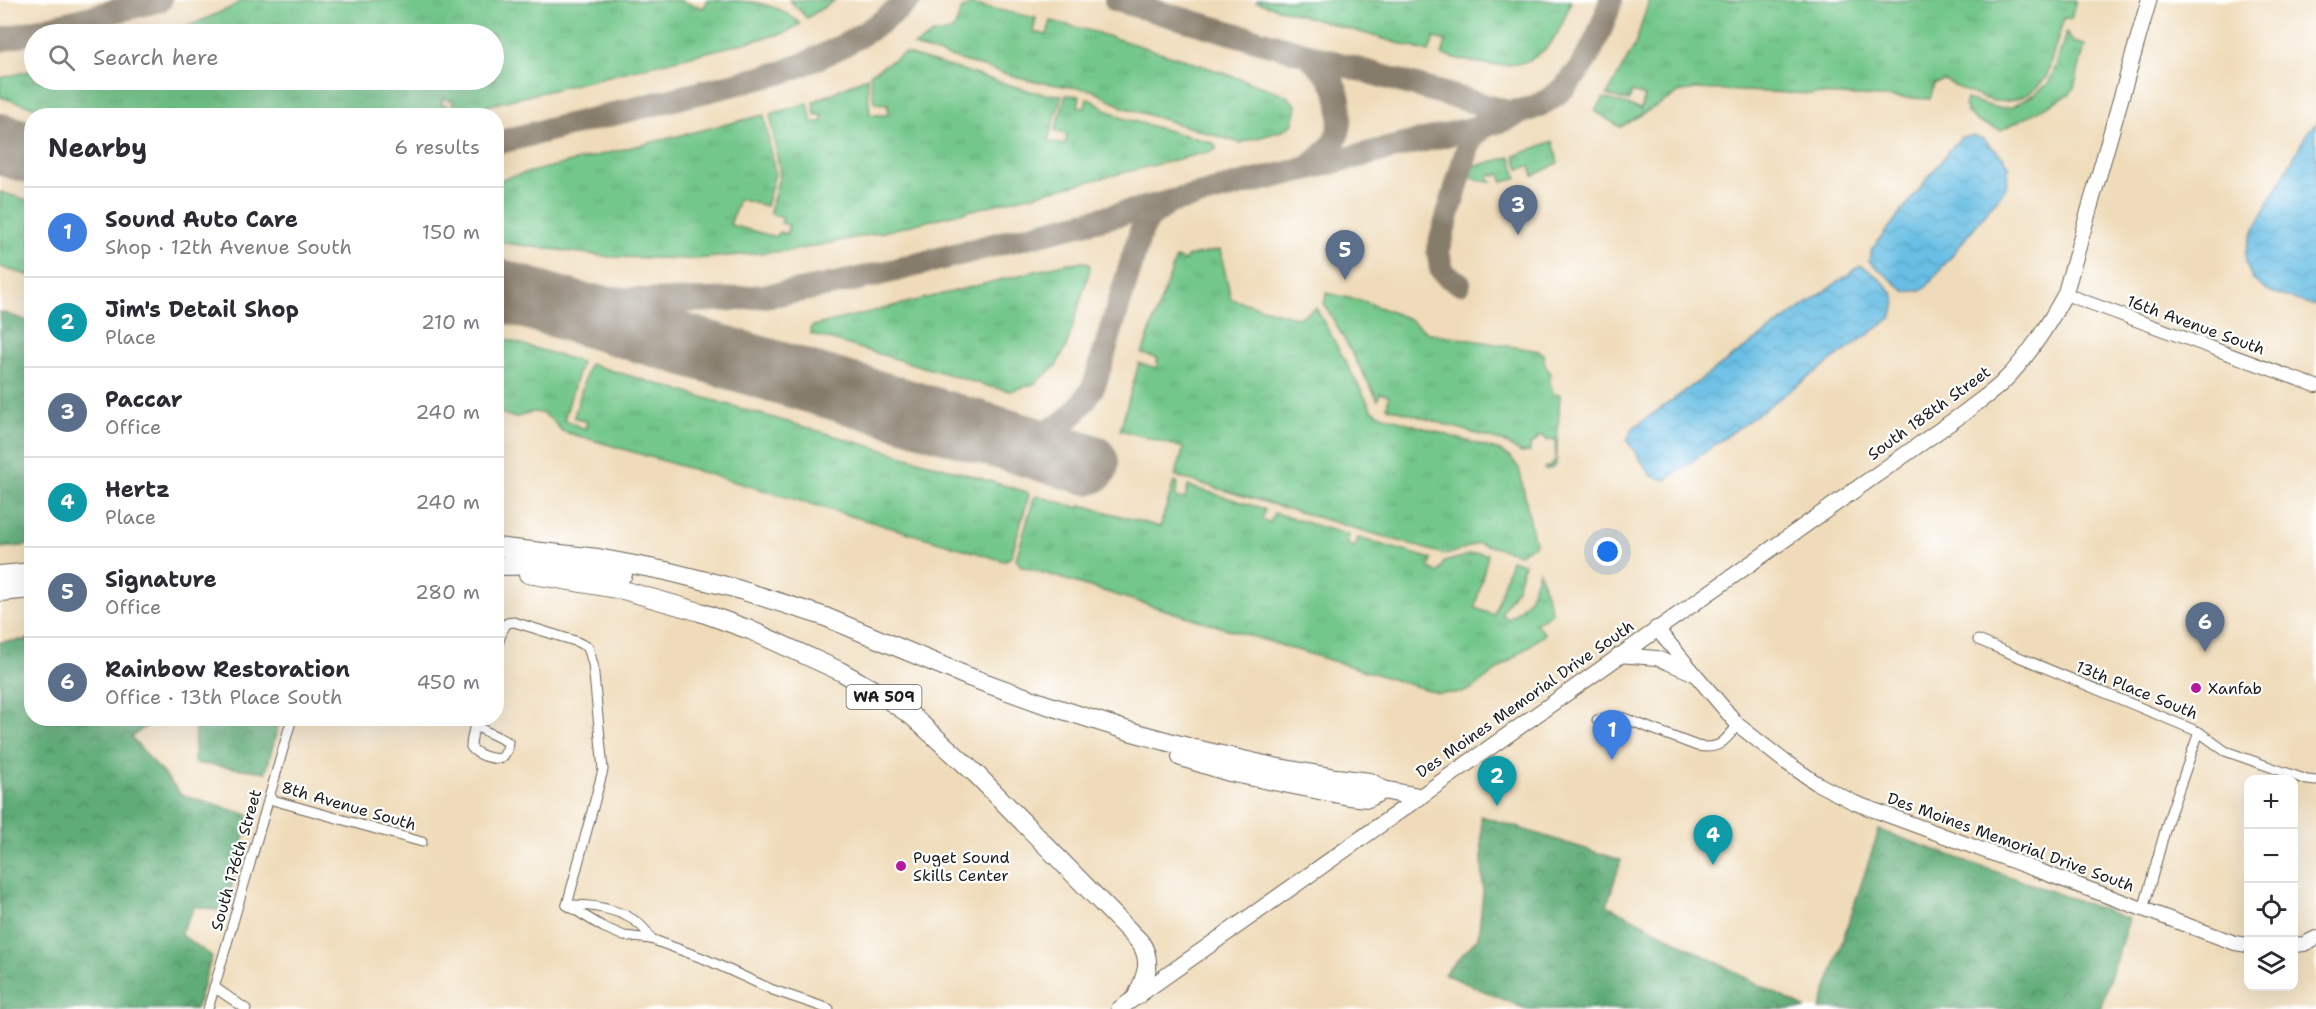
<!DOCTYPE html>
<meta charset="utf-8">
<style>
:root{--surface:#fff;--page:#f7f7f7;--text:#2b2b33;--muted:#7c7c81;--line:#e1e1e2;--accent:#b5179e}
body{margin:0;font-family:"Shantell Sans",sans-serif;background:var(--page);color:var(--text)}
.controls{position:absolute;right:18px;bottom:18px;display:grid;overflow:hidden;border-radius:12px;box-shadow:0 6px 24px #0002}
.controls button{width:54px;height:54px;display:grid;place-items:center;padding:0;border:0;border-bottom:2px solid var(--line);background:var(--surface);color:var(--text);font:30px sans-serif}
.you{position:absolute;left:1608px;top:552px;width:21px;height:21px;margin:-15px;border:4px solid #fff;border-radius:50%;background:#1a73e8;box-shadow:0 0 0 9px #1a73e833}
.badge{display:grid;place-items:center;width:39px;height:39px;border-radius:50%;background:var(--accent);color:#fff;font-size:20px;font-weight:700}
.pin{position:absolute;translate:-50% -50px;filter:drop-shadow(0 2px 3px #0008)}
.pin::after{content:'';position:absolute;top:32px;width:21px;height:18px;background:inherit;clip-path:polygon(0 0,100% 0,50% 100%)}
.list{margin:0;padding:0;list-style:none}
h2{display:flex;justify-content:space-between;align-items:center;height:78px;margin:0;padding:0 24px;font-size:26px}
h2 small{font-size:20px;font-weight:400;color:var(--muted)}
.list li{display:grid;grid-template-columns:39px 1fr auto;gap:18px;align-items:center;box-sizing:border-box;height:90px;padding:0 24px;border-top:2px solid var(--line)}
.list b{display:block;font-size:22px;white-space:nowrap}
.list p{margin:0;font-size:20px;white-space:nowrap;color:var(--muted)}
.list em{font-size:20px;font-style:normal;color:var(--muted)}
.icon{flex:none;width:33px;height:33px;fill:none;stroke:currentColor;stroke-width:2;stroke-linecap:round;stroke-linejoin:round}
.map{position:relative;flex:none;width:2316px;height:1009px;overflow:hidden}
.search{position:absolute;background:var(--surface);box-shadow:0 6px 24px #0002;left:24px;top:24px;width:480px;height:66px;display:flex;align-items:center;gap:15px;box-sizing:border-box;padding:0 21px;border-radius:33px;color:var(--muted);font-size:22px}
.panel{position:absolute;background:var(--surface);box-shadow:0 6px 24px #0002;left:24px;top:108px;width:480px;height:618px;border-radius:24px}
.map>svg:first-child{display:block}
.grass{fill:url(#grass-tufts);stroke:#487254;stroke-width:1.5}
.forest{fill:url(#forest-crowns);stroke:#3d644a;stroke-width:1.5}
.water{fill:url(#water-waves);stroke:#426d80;stroke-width:1.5}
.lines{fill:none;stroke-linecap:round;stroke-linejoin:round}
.taxiway{stroke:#867c6a;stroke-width:24}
.runway{stroke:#867c6a;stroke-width:62}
.minor-casing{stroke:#665f53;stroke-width:11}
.tertiary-casing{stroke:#665f53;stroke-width:14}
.secondary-casing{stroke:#665f53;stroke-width:16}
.primary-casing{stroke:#665f53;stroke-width:17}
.motorway-casing{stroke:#665f53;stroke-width:20}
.minor{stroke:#fff;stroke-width:9}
.tertiary{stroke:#fff;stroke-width:12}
.secondary{stroke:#fff;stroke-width:14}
.primary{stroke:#fff;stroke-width:15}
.motorway{stroke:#fff;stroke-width:18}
.poi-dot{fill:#b5179e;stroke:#fff;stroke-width:2}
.labels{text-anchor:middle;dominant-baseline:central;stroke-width:4.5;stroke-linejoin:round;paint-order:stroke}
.shield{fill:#fff;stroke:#606060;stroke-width:1.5}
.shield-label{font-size:15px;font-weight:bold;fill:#1c1c1c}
.street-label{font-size:16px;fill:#1c1c1c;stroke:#fff}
.poi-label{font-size:16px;fill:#1c1c1c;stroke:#fff;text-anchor:start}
</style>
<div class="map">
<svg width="2316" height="1009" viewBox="0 0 2316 1009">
<defs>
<pattern id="grass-tufts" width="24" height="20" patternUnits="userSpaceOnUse" patternTransform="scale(1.5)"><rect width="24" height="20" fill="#73c78b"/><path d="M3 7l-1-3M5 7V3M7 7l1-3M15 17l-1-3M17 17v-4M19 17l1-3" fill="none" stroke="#63aa77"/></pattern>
<pattern id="forest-crowns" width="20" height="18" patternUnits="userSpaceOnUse" patternTransform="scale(1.5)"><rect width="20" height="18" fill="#5eac77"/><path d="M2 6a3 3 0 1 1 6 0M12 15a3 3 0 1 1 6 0" fill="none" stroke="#4d8b61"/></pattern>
<pattern id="water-waves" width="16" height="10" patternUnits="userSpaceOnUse" patternTransform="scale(1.5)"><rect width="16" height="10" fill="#67bee4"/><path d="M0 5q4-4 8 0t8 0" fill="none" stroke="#59a3c3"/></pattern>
</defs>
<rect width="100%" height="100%" fill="#fff"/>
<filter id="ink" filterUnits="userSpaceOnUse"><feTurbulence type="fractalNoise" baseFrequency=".0167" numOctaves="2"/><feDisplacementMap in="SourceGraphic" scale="12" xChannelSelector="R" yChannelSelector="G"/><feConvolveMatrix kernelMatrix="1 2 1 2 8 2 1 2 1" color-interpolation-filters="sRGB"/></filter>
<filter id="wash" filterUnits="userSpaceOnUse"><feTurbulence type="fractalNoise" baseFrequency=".008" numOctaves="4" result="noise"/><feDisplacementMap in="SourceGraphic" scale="24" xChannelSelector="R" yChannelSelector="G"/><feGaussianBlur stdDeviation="1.35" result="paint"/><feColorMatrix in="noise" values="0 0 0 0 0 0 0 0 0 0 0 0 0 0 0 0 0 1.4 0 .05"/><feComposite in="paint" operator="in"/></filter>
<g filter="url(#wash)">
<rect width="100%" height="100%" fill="#efdbb9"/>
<g class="grass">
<path d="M242,0H677L704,8L707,0C741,0 776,0 800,24L785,33L449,115L454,101L443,98L441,104L448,106L445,115L64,116L0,97V78L34,70V80H494V34H171L230,8Z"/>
<path d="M789,0H835L807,18Z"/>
<path d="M1257,0H1571C1548,76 1509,72 1442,55L1446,41L1434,38L1429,52L1256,2Z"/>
<path d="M1649,0H2076L2071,19L2064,18L2046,78C2011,117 1983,100 1944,80L1934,84L1930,99L1696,89L1682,91L1620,127L1595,111L1604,98L1641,109L1645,96L1632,92L1629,101L1607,95L1635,45Z"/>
<path d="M971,4L1036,18L1033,32L1047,35L1051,21L1091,31L1189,61L1286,95L1297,106L1293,124L1282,131L1240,143L1123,107L1092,90L1030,81L914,46L933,34L950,31L955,27L961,10Z"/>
<path d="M2066,33L2073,42L2085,45L2074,88L2069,95L2001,130L1978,122L1966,112L1968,110L1965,106L1966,99L1997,108L2012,107L2033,95L2048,84L2054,72Z"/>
<path d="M904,53L1030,91L1044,94L1062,95L1048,141L1064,145L1067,135L1055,131L1066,95L1080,96L1078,107L1085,108L1087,98L1122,118L1213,143L1216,146V150L879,233L795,250L694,259L611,257L497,242V180L764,115L775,174L766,206L739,199L730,225L776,237L779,232L786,234L789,225L781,223L783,218L773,215L770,212L780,174L770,114L808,103L812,122H822V115H815L813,102L867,77L870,115H888V104L874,103L870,74Z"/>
<path d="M1553,141L1558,163L1533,176L1530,166L1519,169L1515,156Z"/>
<path d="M1511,157L1517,179L1502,182L1500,174L1495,176L1490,173L1488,178L1492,182L1480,181L1468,176L1471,167Z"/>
<path d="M0,192L31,201V276L0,267Z"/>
<path d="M1220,250L1231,299L1298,318L1316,308L1372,410L1381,415L1500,451L1511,458L1519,468L1535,544L1520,554L1478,543L1447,555L1175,476L1184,448L1120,430L1139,363L1156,368L1158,358L1142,354L1176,258L1185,261L1187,257Z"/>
<path d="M1084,262L1089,263L1090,269L1067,345L1056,366L1034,384L1010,391L991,387L811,334L810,329L813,326L1068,263Z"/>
<path d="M1327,293L1366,302L1409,319L1428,333L1539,351L1544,355C1543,362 1546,368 1551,373L1549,380L1554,395L1560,394L1556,465L1552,468L1545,470L1544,468L1551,466L1556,459L1555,439L1548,441L1543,436L1538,437L1535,442L1530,445V452L1521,453L1504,442L1387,407L1389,396L1380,393L1378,400L1324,303Z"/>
<path d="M497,337L581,362L564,420L585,429L587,422L574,417L589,364L1027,492L1029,495L1011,557L1004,561L562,431L552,420L542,413L532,412L515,418L497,412Z"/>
<path d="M1174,482L1178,483L1175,497L1185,499L1188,486L1265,509L1262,519L1270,523L1274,513L1349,535L1347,544L1355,547L1358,538L1432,559L1429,568L1439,573L1444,562L1477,553L1488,554L1475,608L1494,615L1511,560L1524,564L1517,588L1501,613L1508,619C1529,604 1532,595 1539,571L1552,613L1536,624L1545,634L1473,688L1462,693H1438L1021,566L1016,559L1034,498L1038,496L1080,508L1081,505L1160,527Z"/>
</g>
<g class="forest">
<path d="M0,312L32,322L31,545L0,548Z"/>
<path d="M31,639L32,718L157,719L131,737L182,795L250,815L225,912L195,906L180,934L212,956L196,1009H0V642Z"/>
<path d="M195,719H280L266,772L194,763Z"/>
<path d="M1481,816L1621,860L1607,905L1806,1009H1526L1444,974L1478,938L1483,893Z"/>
<path d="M1879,830L2129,919L2100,1009H1820Z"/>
</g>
<g class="water">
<path d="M2316,123V306L2267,291L2252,279L2246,263V250L2251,235L2308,131Z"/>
<path d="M1973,136L1983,139L2004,158L2009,166L2006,188L1928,285L1921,290L1906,292L1869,261L1872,249L1954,145L1961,137Z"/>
<path d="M1860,266C1870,268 1893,290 1895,299C1897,306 1893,312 1891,318L1666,480L1652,476L1627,441L1633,428Z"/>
</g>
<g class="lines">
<g class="taxiway">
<path d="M1116,0L1508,112C1567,110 1596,49 1611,0"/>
<path d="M0,40L160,0"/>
<path d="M496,143L784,72C831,54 871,33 909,0"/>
<path d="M5,146L32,150"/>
<path d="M1309,167C1318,159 1330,151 1335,140C1344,121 1342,94 1329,77C1324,70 1316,63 1310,57"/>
<path d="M1459,283L1447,276L1441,269L1438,249L1470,140L1481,128L1489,124"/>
<path d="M496,285C583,297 676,307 763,296C846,286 928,261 1010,241C1161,204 1311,167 1462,131L1501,121L1538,106"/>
<path d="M997,436C1045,440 1072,426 1095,383L1141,231L1149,218L1167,204"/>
</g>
<g class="runway">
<path d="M0,144L32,153"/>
<path d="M496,289L1088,464"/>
</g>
</g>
</g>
<g filter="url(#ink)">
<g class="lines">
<g class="minor-casing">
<g id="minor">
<path d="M496,631H502L507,623L514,622L575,641L588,647L593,664L603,770L567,905"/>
<path d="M1978,640L2199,732L2225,751L2307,780L2316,781"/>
<path d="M496,651L502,631"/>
<path d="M1597,720L1610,716L1621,717L1697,746C1721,750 1724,741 1738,725"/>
<path d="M475,726L508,742L507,750L502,758C492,760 477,755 471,747C471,737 474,728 477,718"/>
<path d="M269,799L422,842"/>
<path d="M567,905L603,927L624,936L651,939L705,959L773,990L829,1009"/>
<path d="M567,905C596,904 637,911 651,939"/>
<path d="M2143,910L2168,820L2199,732"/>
<path d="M214,987L246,1009"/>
<path d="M208,1009L292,718"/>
</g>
</g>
<g class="tertiary-casing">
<path id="tertiary" d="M2065,294L2316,386"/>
</g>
<g class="secondary-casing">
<g id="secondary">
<path d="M1656,628L1738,725L1784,761L1818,784L1855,803L2235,943L2248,945"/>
<path d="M1618,655L1657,658L1690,672"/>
<path d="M2294,945L2304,944L2316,938"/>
</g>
</g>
<g class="primary-casing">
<path id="primary" d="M1119,1009C1401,811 1681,611 1964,413C1976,403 1989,395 2001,384C2027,359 2048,326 2065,294L2149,0"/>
</g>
<g class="motorway-casing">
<g id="motorway">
<path d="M496,547L598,558L666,571L734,588L823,616L969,677L1044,704L1129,731L1191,748L1274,767L1336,778L1370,782L1383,790L1418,797"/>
<path d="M496,566L554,565L623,574"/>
<path d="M528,574L623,590L700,612L750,630L840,671L877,692L912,716L977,775L1140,942C1153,961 1146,976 1137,996"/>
<path d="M0,575L32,572"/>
<path d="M0,592L32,589"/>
<path d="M1181,757L1229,772L1349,796L1368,798L1383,790"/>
</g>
</g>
<use href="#minor" class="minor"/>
<use href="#tertiary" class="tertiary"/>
<use href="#secondary" class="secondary"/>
<use href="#primary" class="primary"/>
<use href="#motorway" class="motorway"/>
</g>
</g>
<g class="poi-dot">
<circle cx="2196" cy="688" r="6"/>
<circle cx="901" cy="866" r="6"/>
</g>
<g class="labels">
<rect class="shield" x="846.5" y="685" width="75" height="24" rx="4.5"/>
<g class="shield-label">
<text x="884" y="697">WA 509</text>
</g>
<g class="street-label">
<text transform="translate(2196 325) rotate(20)">16th Avenue South</text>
<text transform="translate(1929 413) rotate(-36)">South 188th Street</text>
<text transform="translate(2137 690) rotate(22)">13th Place South</text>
<text transform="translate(1525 699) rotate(-35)">Des Moines Memorial Drive South</text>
<text transform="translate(349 806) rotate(16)">8th Avenue South</text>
<text transform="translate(2011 842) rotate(20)">Des Moines Memorial Drive South</text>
<text transform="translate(236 860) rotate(-74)">South 176th Street</text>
</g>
<g class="poi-label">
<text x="2208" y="688">Xanfab</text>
<text x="913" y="857">Puget Sound<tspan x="913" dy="18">Skills Center</tspan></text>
</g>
</g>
</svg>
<div class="controls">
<button>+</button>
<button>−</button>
<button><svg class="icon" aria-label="locate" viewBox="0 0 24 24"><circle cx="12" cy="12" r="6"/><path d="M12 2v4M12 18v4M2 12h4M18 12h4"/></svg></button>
<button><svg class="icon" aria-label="layers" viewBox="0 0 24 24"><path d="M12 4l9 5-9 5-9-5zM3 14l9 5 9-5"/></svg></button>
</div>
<div class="you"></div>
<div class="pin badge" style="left:1612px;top:760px;background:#3f7fe0">1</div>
<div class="pin badge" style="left:1497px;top:806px;background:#0f9aa8">2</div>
<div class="pin badge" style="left:1518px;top:235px;background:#5c6f8a">3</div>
<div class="pin badge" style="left:1713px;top:865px;background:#0f9aa8">4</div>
<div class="pin badge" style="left:1345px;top:280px;background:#5c6f8a">5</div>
<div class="pin badge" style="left:2205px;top:652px;background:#5c6f8a">6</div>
<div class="search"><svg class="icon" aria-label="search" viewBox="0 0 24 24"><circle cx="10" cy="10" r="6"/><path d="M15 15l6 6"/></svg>Search here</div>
<section class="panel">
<h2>Nearby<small>6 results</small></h2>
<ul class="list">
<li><span class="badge" style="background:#3f7fe0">1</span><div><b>Sound Auto Care</b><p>Shop · 12th Avenue South</p></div><em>150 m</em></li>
<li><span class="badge" style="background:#0f9aa8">2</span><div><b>Jim's Detail Shop</b><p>Place</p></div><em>210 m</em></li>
<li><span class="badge" style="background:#5c6f8a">3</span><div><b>Paccar</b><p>Office</p></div><em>240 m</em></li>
<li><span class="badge" style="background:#0f9aa8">4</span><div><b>Hertz</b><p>Place</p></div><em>240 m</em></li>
<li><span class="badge" style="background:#5c6f8a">5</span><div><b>Signature</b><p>Office</p></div><em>280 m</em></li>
<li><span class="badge" style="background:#5c6f8a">6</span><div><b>Rainbow Restoration</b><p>Office · 13th Place South</p></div><em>450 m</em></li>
</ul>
</section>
</div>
